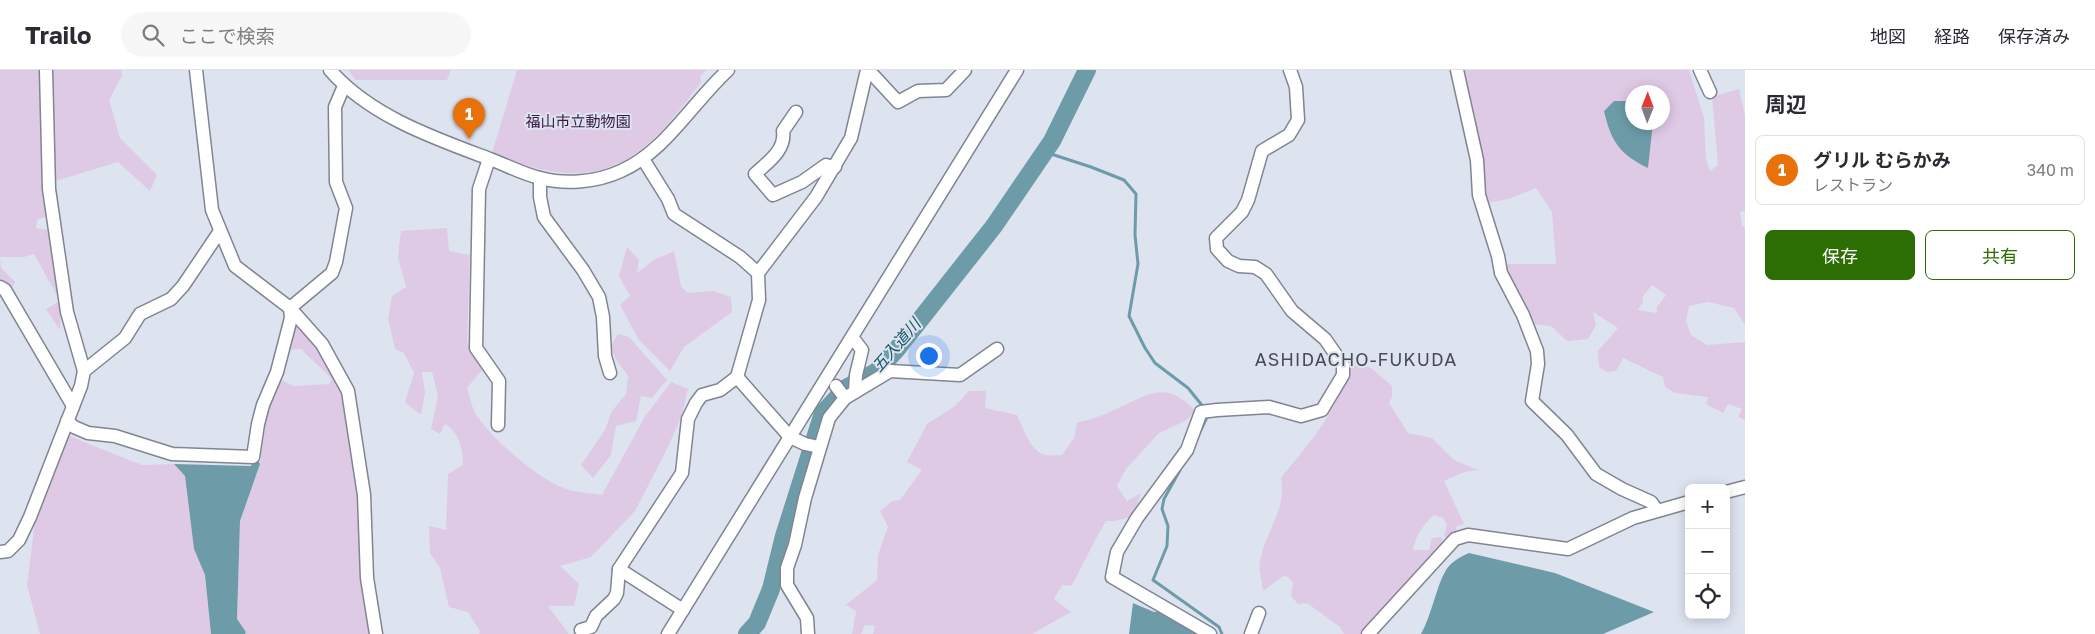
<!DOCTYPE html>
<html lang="ja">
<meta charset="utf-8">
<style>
:root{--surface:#fff;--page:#f7f7f7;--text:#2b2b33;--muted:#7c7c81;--line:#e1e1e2;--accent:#2d6e04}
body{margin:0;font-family:"Golos Text","Noto Sans JP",sans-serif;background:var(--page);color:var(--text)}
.controls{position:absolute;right:15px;bottom:15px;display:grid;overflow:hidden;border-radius:8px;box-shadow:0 2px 12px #0003}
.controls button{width:45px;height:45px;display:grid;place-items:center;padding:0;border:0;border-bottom:1px solid var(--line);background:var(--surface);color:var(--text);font:25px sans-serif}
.compass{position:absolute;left:1625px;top:15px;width:45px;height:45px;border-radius:50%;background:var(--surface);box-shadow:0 2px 12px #0003;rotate:1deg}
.you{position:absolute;left:928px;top:285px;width:18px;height:18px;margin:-12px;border:4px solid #fff;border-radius:50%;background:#1a73e8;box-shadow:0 0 0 8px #1a73e833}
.badge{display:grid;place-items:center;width:32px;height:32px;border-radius:50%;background:var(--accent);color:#fff;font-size:16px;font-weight:700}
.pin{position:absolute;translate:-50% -41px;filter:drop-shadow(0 1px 2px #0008)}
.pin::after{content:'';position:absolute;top:26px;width:18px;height:15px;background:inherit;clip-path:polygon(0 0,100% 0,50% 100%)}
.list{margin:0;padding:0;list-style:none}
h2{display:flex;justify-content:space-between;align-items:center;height:65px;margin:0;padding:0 20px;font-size:21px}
h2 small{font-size:16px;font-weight:400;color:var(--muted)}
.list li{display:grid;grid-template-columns:32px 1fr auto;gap:15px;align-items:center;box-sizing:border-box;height:70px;margin:0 10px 10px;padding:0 10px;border:1px solid var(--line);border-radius:8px}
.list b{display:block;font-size:19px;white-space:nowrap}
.list p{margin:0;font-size:16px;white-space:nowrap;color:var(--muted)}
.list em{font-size:16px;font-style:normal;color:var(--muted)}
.actions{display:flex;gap:10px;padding:15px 20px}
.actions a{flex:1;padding:11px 0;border:1px solid var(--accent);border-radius:8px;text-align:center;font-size:18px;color:var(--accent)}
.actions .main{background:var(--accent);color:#fff}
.icon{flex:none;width:28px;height:28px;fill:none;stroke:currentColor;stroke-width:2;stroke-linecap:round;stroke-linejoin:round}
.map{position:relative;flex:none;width:1745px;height:564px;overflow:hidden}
header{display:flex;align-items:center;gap:30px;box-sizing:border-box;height:70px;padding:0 25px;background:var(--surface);border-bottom:1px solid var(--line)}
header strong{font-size:24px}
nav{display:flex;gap:28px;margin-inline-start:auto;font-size:18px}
.search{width:350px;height:45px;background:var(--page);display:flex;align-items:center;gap:12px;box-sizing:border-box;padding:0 18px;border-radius:28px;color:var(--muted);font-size:19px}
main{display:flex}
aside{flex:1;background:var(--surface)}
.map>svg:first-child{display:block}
.green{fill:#dfcae6;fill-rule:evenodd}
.water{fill:#6d9ca8}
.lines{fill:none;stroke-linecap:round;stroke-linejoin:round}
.stream{stroke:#6d9ca8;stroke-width:3}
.river{stroke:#6d9ca8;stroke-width:18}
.minor-casing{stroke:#808590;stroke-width:15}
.minor{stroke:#fff;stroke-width:12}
.labels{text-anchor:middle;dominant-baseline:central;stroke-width:4;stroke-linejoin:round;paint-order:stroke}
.park-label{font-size:15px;fill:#3b1944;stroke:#dee3f0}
.water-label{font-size:16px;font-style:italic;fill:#175866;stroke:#dee3f0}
.quarter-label{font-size:18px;letter-spacing:1px;fill:#494d58;stroke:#dee3f0}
</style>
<header>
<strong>Trailo</strong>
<div class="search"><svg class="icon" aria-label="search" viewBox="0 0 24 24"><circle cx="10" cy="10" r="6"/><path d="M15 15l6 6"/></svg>ここで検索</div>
<nav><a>地図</a><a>経路</a><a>保存済み</a></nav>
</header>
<main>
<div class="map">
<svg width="1745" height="564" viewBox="0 0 1745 564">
<rect width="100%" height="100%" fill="#dee3f0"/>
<g class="green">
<path d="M0,0H121L122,6L109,30L120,68L157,105L150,121L118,92L42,115L47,146L37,150L36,158L51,161L62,230L60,260L46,239L60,231L34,184L24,187H0L1,198L15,212L11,220L0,213Z"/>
<path d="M348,0H451L447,10H356Z"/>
<path d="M517,0H707L700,6L701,12C661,66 624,114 550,101C530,98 510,89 492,83Z"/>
<path d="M1461,0H1689L1704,48L1706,89L1710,101L1718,95L1712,27L1739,19L1745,46V141L1740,142L1742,155L1745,158V255L1734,238L1708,232L1689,236L1686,251L1691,265L1707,275L1745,272V350L1738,347L1742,339L1728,334L1723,343L1706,334L1708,327L1675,323L1665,317L1663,307L1623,288L1616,301L1607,302L1599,297L1598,281L1618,258L1593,242L1596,255L1588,269L1567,271L1551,256L1531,254L1523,229L1504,197L1507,194H1556L1552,142L1536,118L1509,129L1487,133L1483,95ZM1632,22H1662V52L1653,53L1648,98L1614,31H1632ZM1652,215L1666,225L1657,237V243L1638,240L1643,232V226Z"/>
<path d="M447,158L449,181L470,185L467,273L483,299L467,318C470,326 471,336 476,344C488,365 534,405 557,415C570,422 587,423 602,425L644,348L671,312L688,319L682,345L667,379L635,441L591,487L560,496L579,514L574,536H548L569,564H479L480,561L468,542L449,537L440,498L430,483L429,456L446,460L448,404L463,395C463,378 459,363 445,354L440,364L431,359L438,326L432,302H422L425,323L421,345L405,332L414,303L404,283L395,279L388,249L392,226L406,217L398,187L401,161Z"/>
<path d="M627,177L639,190L637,203L654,190L674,181L681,216L688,223L714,221L731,227L732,242L684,277L670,301L639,270L620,235L630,226L619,206Z"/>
<path d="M295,255L310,264L345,322L359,426L371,564H245L246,562L237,550L240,451L260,394L267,339L277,308L294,316L329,314L332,309L301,279L286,280Z"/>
<path d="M618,264L629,267L667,310L652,328L641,326L636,351L616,356L611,385L593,408L581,395L605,360L612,341L626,324L628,306L617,291L610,277Z"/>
<path d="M1360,293L1371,298L1392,316V327L1389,333L1408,363L1432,368L1454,390L1478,400L1464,402L1444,411L1464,454L1456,457L1457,464L1447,470L1444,465L1447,455L1443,448L1434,445C1422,456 1416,465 1413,480H1429L1432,468L1442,467L1443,473L1363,564H1344L1340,557L1307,533L1298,534L1291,526L1293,513L1288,507L1283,506L1263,521C1262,512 1258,499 1260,490C1266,461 1287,439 1281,408C1308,374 1340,340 1348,296Z"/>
<path d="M969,321H986L985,338L1017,345C1023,357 1030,381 1045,385C1050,386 1056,385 1062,385L1074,368L1077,353C1089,349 1103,346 1114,340C1147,326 1165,308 1195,341L1185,351L1159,363L1126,399L1117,416L1127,431L1141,423L1134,446L1115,451H1106C1093,472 1084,494 1071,516L1062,515L1054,529L1071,542L1032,564H873L875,556L865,555L861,564H852L856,541L846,535L877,510L878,485L888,457L880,441L892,431L900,430L922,400L907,392L927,354L955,336Z"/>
<path d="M69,366L142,395L174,394L185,406L194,479L205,505L211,564H40L27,515L35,451L64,375Z"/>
</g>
<g class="water">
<path d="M1614,31H1632V52L1653,53L1648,98C1619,84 1611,71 1604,41Z"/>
<path d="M253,392H259L260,394L240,451L237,549L246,562L245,564H211L205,505L194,479L185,406L174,394L251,396Z"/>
<path d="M1469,483L1555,503L1654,542L1603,564H1421C1432,544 1436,517 1446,500C1451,492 1460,487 1469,483Z"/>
<path d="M1133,533L1154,542L1164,541L1202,564H1129Z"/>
</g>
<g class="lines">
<g class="stream">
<path d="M1045,82L1091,97L1124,110L1136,124L1135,165L1138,194L1129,246L1145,278L1155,293L1188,318L1205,339"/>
<path d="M1197,368L1208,345"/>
<path d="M1180,400L1164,429L1162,439L1168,456L1167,476L1153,510L1219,557L1222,564"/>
</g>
<path class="river" d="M747,564L757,553L771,519L784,466L823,343L846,318L876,302L897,279L994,156L1052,71L1087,0"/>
<g class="minor-casing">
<g id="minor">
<path d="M46,0L49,119L67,242L84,301"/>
<path d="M196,0L212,140L235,196L290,238L322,274L348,321L364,425L367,508L376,564"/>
<path d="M330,0C370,46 434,68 490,89C506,95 523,104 540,108C566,115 597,112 621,101C666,81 692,33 728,0"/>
<path d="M1457,0L1477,90L1479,125L1498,186L1501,203L1523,245L1537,281L1538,294L1532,331L1567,365L1596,404L1622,419L1651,432L1657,440"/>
<path d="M1700,0L1710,22"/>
<path d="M867,2L873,5L898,32L918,21L946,20L965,0"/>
<path d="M796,42L783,61C786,80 768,92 755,104L773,125L802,112L826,95L835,97"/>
<path d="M489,89L479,119L476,278L499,311L498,355"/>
<path d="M540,108V127L544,147L583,200L599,227L603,247L605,286L610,303"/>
<path d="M758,203L816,127L851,68L867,0"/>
<path d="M0,217L5,220L73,336"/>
<path d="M290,238L332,203L336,192L346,138L336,112L335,37L344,16"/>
<path d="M852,267L862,280L856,305L855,322"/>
<path d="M737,307L790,367L805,374L819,377"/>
<path d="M836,316L845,328"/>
<path d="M67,351L74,357L88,363L115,366L172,384L253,387L258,354L263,335L277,302L291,248L290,238"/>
<path d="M1726,422L1745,417"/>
<path d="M0,482L8,481L19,470L30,447L81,316L84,301L125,268L140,244L171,229L183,216L220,161"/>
<path d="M619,499L683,540"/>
<path d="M581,560L591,557L596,546L614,529L617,523L619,499L682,403L688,349L696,333L702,325L720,320L737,307L759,230L758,203L740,187L674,144L668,129L643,89"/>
<path d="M668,564L1017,0"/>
<path d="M808,564L807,548L787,515V498L795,475L805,428L829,348L845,328L890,301L960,305L997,279"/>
<path d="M1210,564L1112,507L1117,482L1137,448L1187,380L1201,342L1217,340L1269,337L1301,346L1322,340L1343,305V295L1325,269L1292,241L1266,204L1255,197L1239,196L1228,191L1217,179L1216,168L1242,142L1248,130L1262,81L1289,65L1298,50L1296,17L1290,0"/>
<path d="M1251,564L1259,543"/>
<path d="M1368,564L1455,469L1468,465L1568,479L1633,448L1689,432"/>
</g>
</g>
<use href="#minor" class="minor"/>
</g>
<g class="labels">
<g class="park-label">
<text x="578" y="51">福山市立動物園</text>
</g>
<g class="water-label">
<text transform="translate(896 275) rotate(-49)">五入道川</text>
</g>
<g class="quarter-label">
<text x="1356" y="289">ASHIDACHO-FUKUDA</text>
</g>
</g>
</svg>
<div class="controls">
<button>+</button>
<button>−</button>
<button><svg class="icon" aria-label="locate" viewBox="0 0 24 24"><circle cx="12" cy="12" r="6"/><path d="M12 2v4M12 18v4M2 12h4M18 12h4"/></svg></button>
</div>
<svg class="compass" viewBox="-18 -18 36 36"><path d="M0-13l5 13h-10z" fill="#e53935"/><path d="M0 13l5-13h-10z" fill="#7c7c81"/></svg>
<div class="you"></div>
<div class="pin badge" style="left:469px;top:69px;background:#e8710a">1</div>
</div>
<aside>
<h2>周辺<small></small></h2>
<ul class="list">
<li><span class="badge" style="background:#e8710a">1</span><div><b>グリル むらかみ</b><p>レストラン</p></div><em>340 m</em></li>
</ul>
<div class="actions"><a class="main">保存</a><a>共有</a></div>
</aside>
</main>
